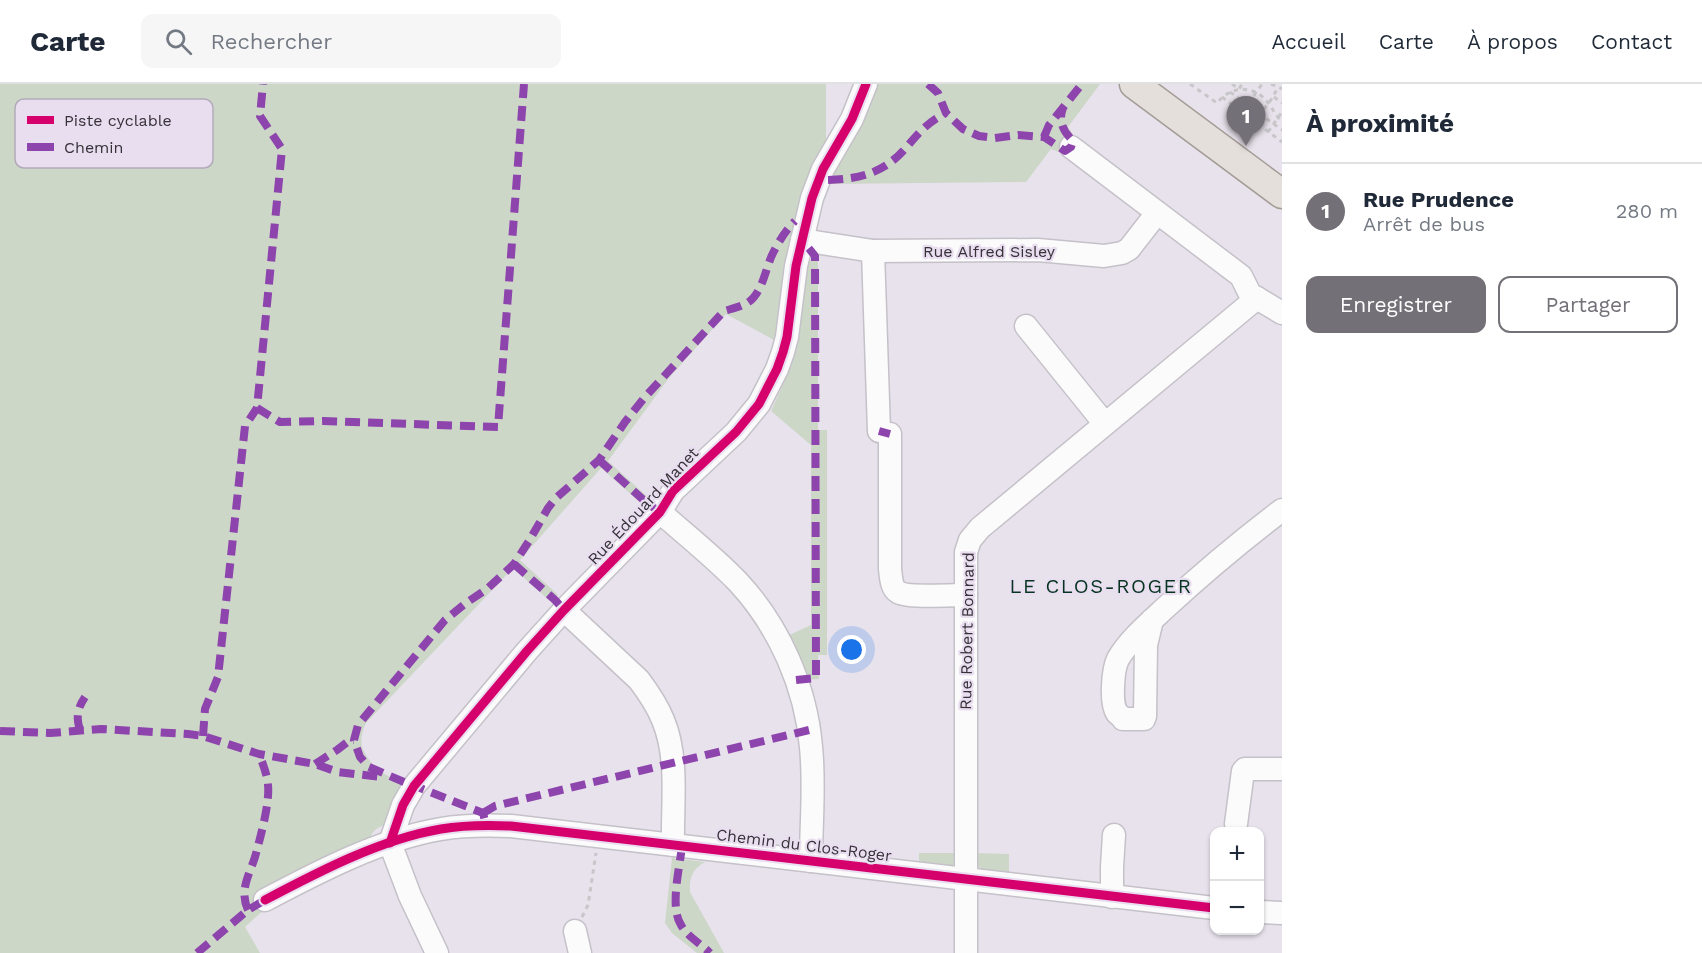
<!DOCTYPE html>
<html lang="fr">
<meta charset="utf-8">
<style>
:root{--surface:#fff;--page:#f6f6f7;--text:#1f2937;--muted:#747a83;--line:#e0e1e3;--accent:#747077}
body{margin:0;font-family:"Work Sans",sans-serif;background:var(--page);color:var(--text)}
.controls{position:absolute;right:18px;bottom:18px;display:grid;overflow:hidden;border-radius:12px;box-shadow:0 2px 4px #0004}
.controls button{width:54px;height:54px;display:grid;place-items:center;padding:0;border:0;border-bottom:2px solid var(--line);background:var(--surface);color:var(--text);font:30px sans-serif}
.you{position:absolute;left:852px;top:566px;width:21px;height:21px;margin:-15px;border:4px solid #fff;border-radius:50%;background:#1a73e8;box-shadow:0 0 0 9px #1a73e833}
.badge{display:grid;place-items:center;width:39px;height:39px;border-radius:50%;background:var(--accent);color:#fff;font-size:20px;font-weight:700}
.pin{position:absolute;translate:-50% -50px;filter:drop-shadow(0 2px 3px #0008)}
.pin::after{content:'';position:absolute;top:32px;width:21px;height:18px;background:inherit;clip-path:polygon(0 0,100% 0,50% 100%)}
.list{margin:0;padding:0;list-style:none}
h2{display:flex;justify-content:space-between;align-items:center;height:78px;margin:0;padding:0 24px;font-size:26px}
h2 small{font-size:20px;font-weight:400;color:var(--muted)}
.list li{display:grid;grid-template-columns:39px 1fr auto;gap:18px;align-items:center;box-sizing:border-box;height:96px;padding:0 24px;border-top:2px solid var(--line)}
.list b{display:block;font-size:22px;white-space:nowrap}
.list p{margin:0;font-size:20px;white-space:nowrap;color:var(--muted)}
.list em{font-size:20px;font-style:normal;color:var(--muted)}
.actions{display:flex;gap:12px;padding:18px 24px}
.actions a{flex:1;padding:14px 0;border:2px solid var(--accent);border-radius:12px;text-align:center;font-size:21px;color:var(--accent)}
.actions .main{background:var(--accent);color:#fff}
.icon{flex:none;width:33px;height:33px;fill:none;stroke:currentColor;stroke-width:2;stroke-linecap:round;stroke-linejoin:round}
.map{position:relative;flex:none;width:1282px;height:869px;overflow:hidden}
header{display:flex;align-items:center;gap:36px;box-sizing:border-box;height:84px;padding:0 30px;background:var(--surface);border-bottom:2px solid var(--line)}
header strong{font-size:28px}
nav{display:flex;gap:33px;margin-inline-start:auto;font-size:21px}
.search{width:420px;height:54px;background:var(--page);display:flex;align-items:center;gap:15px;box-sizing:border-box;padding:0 21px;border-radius:12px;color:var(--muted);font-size:22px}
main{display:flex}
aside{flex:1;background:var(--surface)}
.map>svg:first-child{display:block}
.green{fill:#ccd7c8}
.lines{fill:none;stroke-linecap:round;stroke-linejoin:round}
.minor-casing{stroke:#c5c1c8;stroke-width:25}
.major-casing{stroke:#a49c97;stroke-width:31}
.path{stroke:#c7c6c8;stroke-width:3;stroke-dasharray:4.5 4.5;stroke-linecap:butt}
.minor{stroke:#fcfbfc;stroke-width:22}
.major{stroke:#e4dfdb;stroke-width:28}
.quiet{stroke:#8e44ad;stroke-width:8;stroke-dasharray:15 8;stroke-linecap:butt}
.cycleway-casing{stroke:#e9def0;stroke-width:13}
.cycleway{stroke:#d6006c;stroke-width:9}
.labels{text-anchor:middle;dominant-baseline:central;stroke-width:4.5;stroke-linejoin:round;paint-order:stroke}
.street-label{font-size:16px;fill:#363238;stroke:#e9def0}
.quarter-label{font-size:20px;letter-spacing:1.5px;fill:#063420;stroke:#e9def0}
.key{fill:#e9def0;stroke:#b3aab9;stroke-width:1.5}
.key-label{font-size:16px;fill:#363238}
</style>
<header>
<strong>Carte</strong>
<div class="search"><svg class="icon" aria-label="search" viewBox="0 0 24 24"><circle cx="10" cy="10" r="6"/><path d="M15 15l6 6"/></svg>Rechercher</div>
<nav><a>Accueil</a><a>Carte</a><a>À propos</a><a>Contact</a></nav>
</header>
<main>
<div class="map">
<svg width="1282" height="869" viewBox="0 0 1282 869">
<rect width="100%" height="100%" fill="#e8e2ec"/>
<g class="green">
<path d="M0,0H826V61L795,136L784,184L776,257L726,230L669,294L608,377L650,415L643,421L601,384L520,476L558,511L552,519L513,484L366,639C356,661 363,667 376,685H375L402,699L387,735V740C375,744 370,749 367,762L266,824L245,843L260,869H0Z"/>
<path d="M874,0H1100L1068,43L1075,54L1062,69L1051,65L1026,98L827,100Z"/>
<path d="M818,168V346H827V571H818L819,595L803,596L785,553L811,541V361L771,327L785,296L796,266L799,249L807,181Z"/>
<path d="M919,769H957L956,780L951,785L919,783Z"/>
<path d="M973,769L1009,770V794L983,789L977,780Z"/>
<path d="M672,774L705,778C692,785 689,794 690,808L724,869H697L672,849L665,839Z"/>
</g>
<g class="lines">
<g class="minor-casing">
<g id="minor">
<path d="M1071,63L1241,192L1250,210L1282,229"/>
<path d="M802,156L873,167L1038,166L1104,172L1122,169L1129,165L1157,129"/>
<path d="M873,167L879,347"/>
<path d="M1026,242L1105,340"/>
<path d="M890,350V485C891,492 891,504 898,508C907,514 953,511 966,511"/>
<path d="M660,428C686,451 714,473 738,498C779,542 806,603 811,663C815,701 811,739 811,777"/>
<path d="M564,526L639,596C648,608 657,621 663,636C679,674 672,720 673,761"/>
<path d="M1152,536L1146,561L1145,632L1144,635H1123C1122,633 1118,630 1117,629C1110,619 1113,585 1118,575C1129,556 1149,539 1165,524C1203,489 1241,457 1282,426"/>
<path d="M1236,740L1243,687L1245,685H1282"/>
<path d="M390,759L403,721L414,702L527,567L564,526L660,428L673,407L736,348L759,320L777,285L783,268L787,253L796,182L812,114L823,85L852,35L866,0"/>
<path d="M390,759L410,812L437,869"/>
<path d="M1112,813V783L1114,751"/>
<path d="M265,816C318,788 381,755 441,745C464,741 487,741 511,742L1214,824"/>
<path d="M1260,828L1282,829"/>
<path d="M575,847L580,869"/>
<path d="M966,869V468L970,456L980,444L1257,214"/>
</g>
</g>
<g class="major-casing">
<path id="major" d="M1134,0L1282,110"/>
</g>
<g class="path">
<path d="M1190,0L1217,19C1229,4 1248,0 1264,14C1271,21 1275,31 1282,38"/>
<path d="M1232,0L1239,5L1242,0"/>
<path d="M1271,0L1282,5"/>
<path d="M1230,8L1282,46"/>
<path d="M1222,13L1282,58"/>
<path d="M1274,13L1282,19"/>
<path d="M1233,41L1262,0"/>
<path d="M1248,47L1273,13L1278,3"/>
<path d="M1268,48L1282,28"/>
<path d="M582,833L588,821L596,769"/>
</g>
<use href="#minor" class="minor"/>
<use href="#major" class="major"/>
<g class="quiet">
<path d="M928,0L938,9L946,29L963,45L979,52L995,54L1018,51L1044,53L1065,67L1071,63L1073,57C1063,47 1058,37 1063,24"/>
<path d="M1044,53L1049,41L1082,0"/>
<path d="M828,96C858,95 882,90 904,66C917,51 927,38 946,29"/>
<path d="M257,324L280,338L323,337L498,343L524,0"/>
<path d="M879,347L890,350"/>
<path d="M599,376L648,420L660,428"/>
<path d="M514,480L555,516L564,526"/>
<path d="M796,596L816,594L815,172L802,156"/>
<path d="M80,646C76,633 77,625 85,613"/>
<path d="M0,647L50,649L101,645L188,650L203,652L259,670L315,680L338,688L381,693"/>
<path d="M203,652L205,625L218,593L245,342L257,324L282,65L260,32L263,0"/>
<path d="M315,680L337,666L350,656H354"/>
<path d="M404,698L369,683L360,673L354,656L358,641L445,536L466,519L487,505L514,480L529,457L548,424L556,414L599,376L625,338L645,313L724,227C734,224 747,222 754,213C764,201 766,183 773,169C779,157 786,146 795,137"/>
<path d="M410,700L483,729L486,741"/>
<path d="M483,729L495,722L809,646"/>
<path d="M682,762C680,782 670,821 680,839C686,852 700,859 710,869"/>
<path d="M248,826C239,806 249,792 255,773C260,755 270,719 268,701C267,690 263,680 259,670"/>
<path d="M197,869L248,826L265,816"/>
</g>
<g class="cycleway-casing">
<g id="cycleway">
<path d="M390,759L403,721L414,702L527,567L564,526L660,428L673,407L736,348L759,320L777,285L783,268L787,253L796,182L812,114L823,85L852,35L866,0"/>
<path d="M265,816C318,788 381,755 441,745C464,741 487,741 511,742L1214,824"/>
</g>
</g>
<use href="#cycleway" class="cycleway"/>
</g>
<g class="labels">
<g class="street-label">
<text x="989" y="167">Rue Alfred Sisley</text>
<text transform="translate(643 422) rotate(-47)">Rue Édouard Manet</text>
<text transform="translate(967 547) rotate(-89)">Rue Robert Bonnard</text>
<text transform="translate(804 761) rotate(7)">Chemin du Clos-Roger</text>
</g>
<g class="quarter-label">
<text x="1101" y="502">LE CLOS-ROGER</text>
</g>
</g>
<rect x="15" y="15" width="198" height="69" rx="9" class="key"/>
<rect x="27" y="32" width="27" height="8" fill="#d6006c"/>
<rect x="27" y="59" width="27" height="8" fill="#8e44ad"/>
<g class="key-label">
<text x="64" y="42">Piste cyclable</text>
<text x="64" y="69">Chemin</text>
</g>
</svg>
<div class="controls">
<button>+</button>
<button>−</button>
</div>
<div class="you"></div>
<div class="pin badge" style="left:1246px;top:62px">1</div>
</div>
<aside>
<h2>À proximité<small></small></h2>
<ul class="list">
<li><span class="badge">1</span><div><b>Rue Prudence</b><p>Arrêt de bus</p></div><em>280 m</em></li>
</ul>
<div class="actions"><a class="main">Enregistrer</a><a>Partager</a></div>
</aside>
</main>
